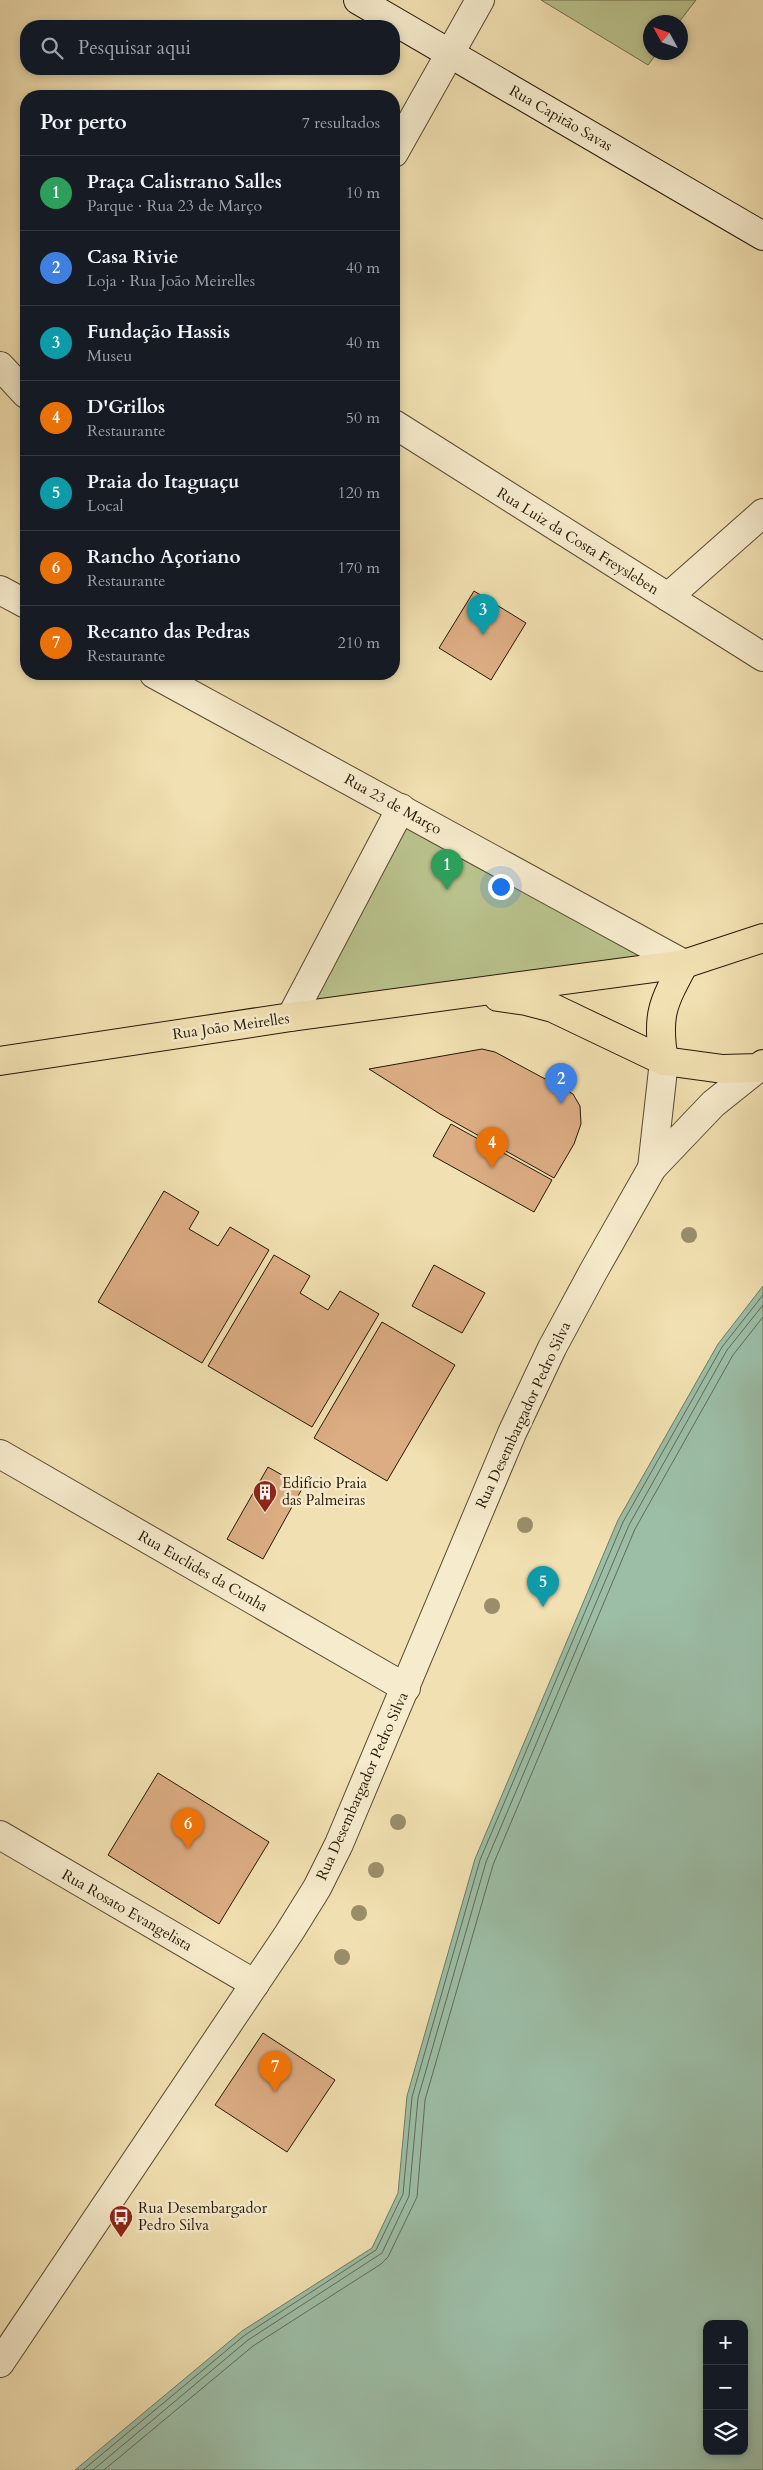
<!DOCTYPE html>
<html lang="pt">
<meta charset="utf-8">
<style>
:root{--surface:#171b24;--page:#242831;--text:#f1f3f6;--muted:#9ea1a6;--line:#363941;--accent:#8c9099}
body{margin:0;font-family:Cardo,serif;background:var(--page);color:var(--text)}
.controls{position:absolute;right:15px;bottom:15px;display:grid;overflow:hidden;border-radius:10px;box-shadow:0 2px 8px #0003}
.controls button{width:45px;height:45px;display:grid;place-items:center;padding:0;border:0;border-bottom:1px solid var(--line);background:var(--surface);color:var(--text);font:25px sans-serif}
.compass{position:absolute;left:643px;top:15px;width:45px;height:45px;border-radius:50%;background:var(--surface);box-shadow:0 2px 8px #0003;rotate:310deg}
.you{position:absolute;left:500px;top:886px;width:18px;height:18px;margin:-12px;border:4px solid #fff;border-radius:50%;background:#1a73e8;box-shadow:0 0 0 8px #1a73e833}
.badge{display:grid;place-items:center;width:32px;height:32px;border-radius:50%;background:var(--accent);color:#fff;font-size:16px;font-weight:700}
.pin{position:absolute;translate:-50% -41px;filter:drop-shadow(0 1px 2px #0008)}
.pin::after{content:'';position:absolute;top:26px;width:18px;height:15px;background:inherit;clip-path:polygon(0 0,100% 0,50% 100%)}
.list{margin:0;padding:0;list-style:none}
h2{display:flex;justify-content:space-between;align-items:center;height:65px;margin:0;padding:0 20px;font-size:21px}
h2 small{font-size:16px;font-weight:400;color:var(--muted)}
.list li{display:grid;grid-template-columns:32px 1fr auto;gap:15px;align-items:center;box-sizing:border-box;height:75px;padding:0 20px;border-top:1px solid var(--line)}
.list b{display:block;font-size:19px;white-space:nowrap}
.list p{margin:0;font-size:16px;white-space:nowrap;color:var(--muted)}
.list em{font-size:16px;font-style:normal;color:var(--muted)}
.icon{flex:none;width:28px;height:28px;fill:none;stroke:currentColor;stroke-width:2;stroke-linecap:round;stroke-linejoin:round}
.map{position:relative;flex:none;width:763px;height:2470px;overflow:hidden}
.search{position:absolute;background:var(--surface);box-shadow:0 2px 8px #0003;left:20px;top:20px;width:380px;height:55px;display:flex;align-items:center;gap:12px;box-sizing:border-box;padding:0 18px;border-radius:20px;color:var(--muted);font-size:19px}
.panel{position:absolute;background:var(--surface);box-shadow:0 2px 8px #0003;left:20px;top:90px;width:380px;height:590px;border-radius:20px}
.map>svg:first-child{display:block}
.green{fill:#b9c28c;stroke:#6f6d48}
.water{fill:#9cbea7;stroke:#6c7c66;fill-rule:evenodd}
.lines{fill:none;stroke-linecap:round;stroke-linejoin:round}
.shore{stroke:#606b56;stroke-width:1}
.building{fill:#dcac83;stroke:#251805}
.street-casing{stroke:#584a30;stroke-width:30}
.secondary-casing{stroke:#251805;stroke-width:30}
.primary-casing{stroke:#251805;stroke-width:30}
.street{stroke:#f6ebcc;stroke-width:28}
.secondary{stroke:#f6ebcc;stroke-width:28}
.primary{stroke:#f1e0b1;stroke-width:28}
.tree{fill:#998e69}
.labels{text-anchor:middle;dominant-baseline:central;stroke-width:5;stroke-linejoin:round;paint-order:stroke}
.street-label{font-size:15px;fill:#251805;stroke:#f6ebcc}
.poi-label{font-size:15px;fill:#251805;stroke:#f6ebcc;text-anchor:start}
</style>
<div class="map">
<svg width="763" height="2470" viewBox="0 0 763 2470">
<rect width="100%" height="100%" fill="#f1e0b1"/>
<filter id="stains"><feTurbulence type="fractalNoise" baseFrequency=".004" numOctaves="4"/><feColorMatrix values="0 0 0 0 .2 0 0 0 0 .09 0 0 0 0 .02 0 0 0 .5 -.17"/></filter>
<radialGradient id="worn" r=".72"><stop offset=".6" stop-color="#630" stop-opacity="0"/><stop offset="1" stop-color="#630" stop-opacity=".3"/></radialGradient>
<g class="green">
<path d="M541,0H696L679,22H650V52L657,53L648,65Z"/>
<path d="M404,826L648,955L308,1004Z"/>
</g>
<path class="water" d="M763,1286V2470H75L242,2331L372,2248L398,2193L407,2096L475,1859L618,1520L718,1344ZM707,2324H744V2451H707Z"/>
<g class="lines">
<g class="shore">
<path d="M83,2470L245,2335L376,2250L403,2194L412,2097L480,1860L623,1522L722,1347L763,1295"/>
<path d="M93,2470L248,2340L382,2253L409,2196L418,2098L486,1862L629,1525L727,1350L763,1305"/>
<path d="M104,2470L253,2346L381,2264L388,2257L417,2197L425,2100L493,1865L635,1529L733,1355L763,1317"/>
</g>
</g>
<g class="building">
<path d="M474,591L526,623L491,680L439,648Z"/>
<path d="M482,1049L495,1052L573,1094L580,1106L581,1124L574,1144L554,1178L440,1114L369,1069Z"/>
<path d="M451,1124L552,1180L534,1212L433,1156Z"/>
<path d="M164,1191L199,1212L189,1229L218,1246L230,1227L269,1250L202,1363L98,1302Z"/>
<path d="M274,1255L310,1276L300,1293L328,1310L340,1291L379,1314L312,1427L208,1366Z"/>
<path d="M434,1265L485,1293L462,1333L412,1306Z"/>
<path d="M382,1322L455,1365L387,1481L314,1438Z"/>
<path d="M268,1467L303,1487L263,1559L227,1539Z"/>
<path d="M158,1773L269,1842L219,1924L108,1855Z"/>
<path d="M263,2033L335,2080L287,2152L215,2105Z"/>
</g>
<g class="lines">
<g class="street-casing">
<g id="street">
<path d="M394,153L480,0"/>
<path d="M0,366L26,394"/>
<path d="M394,424L763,657"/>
<path d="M0,590L26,604"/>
<path d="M668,597L763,513"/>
<path d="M154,674L684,964"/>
<path d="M291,1017L401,808"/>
<path d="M652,1168L664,1061"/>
<path d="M0,1454L406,1688"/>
<path d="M0,1835L255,1984"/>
<path d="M0,2363L289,1933L317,1888L339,1844L512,1433L552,1348L593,1272L652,1168L713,1104L758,1068"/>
</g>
</g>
<g class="secondary-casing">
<path id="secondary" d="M358,0L763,236"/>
</g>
<g class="primary-casing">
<g id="primary">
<path d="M498,997L526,1001L553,1008L664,1061L723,1069L758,1068L763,1064"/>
<path d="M0,1061L291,1017L684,964L763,938"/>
<path d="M664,1061C656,1015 663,1003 684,964"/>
</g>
</g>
<use href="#street" class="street"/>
<use href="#secondary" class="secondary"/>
<use href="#primary" class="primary"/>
</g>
<g class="tree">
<circle cx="689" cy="1235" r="8"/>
<circle cx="525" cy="1525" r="8"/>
<circle cx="492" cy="1606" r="8"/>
<circle cx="398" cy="1822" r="8"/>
<circle cx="376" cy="1870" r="8"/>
<circle cx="359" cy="1913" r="8"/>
<circle cx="342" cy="1957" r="8"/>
</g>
<defs>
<g id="building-pin" transform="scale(1.25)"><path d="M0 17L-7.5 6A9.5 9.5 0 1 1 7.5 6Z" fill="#8f2418" stroke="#f6ebcc"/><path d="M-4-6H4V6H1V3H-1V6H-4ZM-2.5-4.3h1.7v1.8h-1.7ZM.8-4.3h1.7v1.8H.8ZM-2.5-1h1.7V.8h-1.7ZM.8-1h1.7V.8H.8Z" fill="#fff"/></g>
<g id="bus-pin" transform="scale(1.25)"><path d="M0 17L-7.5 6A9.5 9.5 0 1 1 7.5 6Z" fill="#8f2418" stroke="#f6ebcc"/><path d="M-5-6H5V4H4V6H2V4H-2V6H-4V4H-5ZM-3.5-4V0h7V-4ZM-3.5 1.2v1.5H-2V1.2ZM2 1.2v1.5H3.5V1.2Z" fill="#fff"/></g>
</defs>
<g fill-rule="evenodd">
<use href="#building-pin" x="265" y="1492"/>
<use href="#bus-pin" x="121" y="2217"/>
</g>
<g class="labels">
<g class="street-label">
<text transform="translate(561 118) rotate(30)">Rua Capitão Savas</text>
<text transform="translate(578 541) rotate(32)">Rua Luiz da Costa Freysleben</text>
<text transform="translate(393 804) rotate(29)">Rua 23 de Março</text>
<text transform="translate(231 1026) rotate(-8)">Rua João Meirelles</text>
<text transform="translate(523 1415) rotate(-65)">Rua Desembargador Pedro Silva</text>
<text transform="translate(203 1571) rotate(30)">Rua Euclides da Cunha</text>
<text transform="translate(362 1786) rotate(-66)">Rua Desembargador Pedro Silva</text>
<text transform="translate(127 1910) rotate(30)">Rua Rosato Evangelista</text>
</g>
<g class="poi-label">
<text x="282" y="1483">Edifício Praia<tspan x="282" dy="17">das Palmeiras</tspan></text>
<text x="138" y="2208">Rua Desembargador<tspan x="138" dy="17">Pedro Silva</tspan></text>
</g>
</g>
<rect width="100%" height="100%" filter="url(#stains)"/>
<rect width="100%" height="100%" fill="url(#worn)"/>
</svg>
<div class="controls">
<button>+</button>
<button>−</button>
<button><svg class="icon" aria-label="layers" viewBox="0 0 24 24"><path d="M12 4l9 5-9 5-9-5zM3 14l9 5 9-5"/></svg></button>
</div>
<svg class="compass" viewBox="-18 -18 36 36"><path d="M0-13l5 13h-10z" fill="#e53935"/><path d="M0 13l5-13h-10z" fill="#9ea1a6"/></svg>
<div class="you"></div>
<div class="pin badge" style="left:447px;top:890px;background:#2e9e5b">1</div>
<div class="pin badge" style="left:561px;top:1104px;background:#3f7fe0">2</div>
<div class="pin badge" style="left:483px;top:635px;background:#0f9aa8">3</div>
<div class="pin badge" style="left:492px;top:1168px;background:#e8710a">4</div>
<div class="pin badge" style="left:543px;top:1607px;background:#0f9aa8">5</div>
<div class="pin badge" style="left:188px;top:1849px;background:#e8710a">6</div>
<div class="pin badge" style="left:275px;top:2092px;background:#e8710a">7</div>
<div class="search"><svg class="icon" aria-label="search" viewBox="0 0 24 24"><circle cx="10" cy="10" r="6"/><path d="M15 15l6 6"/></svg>Pesquisar aqui</div>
<section class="panel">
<h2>Por perto<small>7 resultados</small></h2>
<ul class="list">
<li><span class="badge" style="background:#2e9e5b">1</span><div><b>Praça Calistrano Salles</b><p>Parque · Rua 23 de Março</p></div><em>10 m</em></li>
<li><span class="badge" style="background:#3f7fe0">2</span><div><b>Casa Rivie</b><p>Loja · Rua João Meirelles</p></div><em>40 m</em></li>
<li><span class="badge" style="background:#0f9aa8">3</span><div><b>Fundação Hassis</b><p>Museu</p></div><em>40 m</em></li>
<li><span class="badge" style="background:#e8710a">4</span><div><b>D'Grillos</b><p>Restaurante</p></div><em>50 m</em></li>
<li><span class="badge" style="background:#0f9aa8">5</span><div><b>Praia do Itaguaçu</b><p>Local</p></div><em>120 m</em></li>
<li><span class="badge" style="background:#e8710a">6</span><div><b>Rancho Açoriano</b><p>Restaurante</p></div><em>170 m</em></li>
<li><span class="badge" style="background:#e8710a">7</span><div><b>Recanto das Pedras</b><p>Restaurante</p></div><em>210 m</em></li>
</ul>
</section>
</div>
